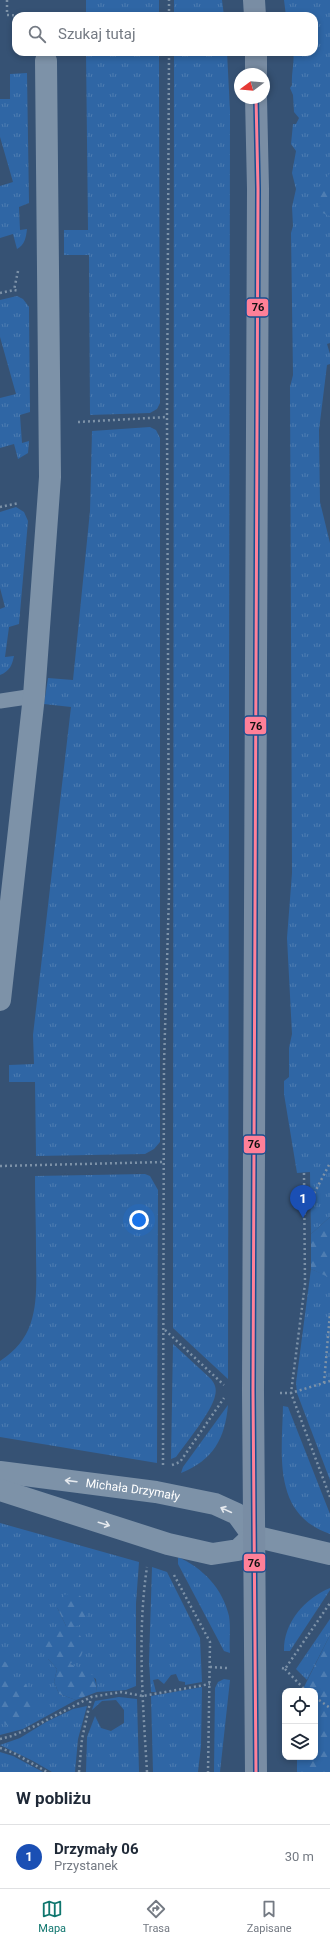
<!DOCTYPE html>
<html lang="pl">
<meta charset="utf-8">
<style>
:root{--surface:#fff;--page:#f2f2f3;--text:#1f2937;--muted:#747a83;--line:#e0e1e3;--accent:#0f766e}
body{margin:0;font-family:Roboto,sans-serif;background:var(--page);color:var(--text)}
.controls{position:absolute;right:12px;bottom:12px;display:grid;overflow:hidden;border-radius:8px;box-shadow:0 2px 6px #0003}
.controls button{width:36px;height:36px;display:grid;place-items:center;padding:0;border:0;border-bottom:1px solid var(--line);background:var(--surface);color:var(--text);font:20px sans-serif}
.compass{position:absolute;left:234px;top:68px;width:36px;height:36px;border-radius:50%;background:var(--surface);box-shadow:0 2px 6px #0003;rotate:254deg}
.you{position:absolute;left:139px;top:1220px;width:14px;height:14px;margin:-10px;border:3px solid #fff;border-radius:50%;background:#1a73e8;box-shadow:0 0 0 6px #1a73e833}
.badge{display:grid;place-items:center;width:26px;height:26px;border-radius:50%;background:var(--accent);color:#fff;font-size:13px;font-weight:700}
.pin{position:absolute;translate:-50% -33px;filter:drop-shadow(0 1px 2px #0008)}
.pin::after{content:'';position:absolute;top:21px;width:14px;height:12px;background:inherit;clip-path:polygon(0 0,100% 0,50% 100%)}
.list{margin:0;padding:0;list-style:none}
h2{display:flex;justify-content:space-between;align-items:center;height:52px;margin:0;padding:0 16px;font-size:17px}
h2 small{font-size:13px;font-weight:400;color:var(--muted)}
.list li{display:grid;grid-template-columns:26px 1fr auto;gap:12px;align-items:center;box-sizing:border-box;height:64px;padding:0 16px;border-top:1px solid var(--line)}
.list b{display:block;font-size:15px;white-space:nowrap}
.list p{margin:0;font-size:13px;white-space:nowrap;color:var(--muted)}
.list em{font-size:13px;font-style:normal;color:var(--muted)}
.icon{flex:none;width:22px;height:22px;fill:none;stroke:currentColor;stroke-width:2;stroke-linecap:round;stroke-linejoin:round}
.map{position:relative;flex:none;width:330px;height:1772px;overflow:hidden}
.search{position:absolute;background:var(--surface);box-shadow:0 2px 6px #0003;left:12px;right:12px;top:12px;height:44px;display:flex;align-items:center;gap:10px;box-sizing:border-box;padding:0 14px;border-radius:12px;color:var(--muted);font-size:15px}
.sheet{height:116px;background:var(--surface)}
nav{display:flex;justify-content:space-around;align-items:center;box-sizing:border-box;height:56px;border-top:1px solid var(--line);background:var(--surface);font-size:11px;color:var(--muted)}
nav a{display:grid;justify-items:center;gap:2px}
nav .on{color:var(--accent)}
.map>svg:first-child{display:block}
.grass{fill:url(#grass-tufts)}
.forest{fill:url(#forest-firs)}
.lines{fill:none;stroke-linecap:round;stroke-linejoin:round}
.path{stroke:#7d92a8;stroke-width:2.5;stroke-dasharray:2 3;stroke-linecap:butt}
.service{stroke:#7d92a8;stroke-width:15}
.minor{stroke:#7d92a8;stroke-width:22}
.secondary{stroke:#798da4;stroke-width:22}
.bus-1-casing{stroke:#1b4f8f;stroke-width:6}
.bus-1{stroke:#ff8098;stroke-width:3}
.oneway{stroke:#e5e9ee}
.labels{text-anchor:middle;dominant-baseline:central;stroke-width:4;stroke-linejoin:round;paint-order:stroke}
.street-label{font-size:12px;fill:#fff;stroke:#1b4f8f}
.line-badge{stroke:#1b4f8f;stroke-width:1.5}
.pale-badge-label{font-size:11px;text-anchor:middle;font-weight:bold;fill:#111}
</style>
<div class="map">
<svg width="330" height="1772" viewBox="0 0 330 1772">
<defs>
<pattern id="grass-tufts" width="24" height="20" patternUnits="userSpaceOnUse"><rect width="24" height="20" fill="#2f66a5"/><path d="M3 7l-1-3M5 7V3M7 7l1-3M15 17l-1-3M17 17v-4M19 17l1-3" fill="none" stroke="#4e7db2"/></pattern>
<pattern id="forest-firs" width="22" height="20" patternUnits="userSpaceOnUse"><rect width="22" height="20" fill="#2f66a5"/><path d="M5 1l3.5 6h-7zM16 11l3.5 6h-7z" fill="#4e7db2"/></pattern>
</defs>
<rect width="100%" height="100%" fill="#365274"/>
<g class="grass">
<rect x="86" y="0" width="73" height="16"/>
<path d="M174,0H222L224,16H174Z"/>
<path d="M284,0H330V343L327,344L330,354V364L327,365L319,430L320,502L330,543V1217L311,1234L310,1172L297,1173L284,1094V1081L289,1077V1048L292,1034L287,938L292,873L290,387L293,375L291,233L293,226L292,207L296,189L292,173L296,151L291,144L293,124H296L299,118L294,112L293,95L290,88L292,85C291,74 295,61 293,52H314V16H286Z"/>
<path d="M86,52H159L160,403L157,409L150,413L90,415L89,255H64V230H88Z"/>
<path d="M174,52H227L230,111L228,1379L173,1328Z"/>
<path d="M27,73L29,203L19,207L20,230L27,229C26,237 25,245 17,249L13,234L0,238V186L13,182L0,137V99H10V74Z"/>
<path d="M17,296L23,299L29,307L30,412L20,415L22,443L29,441L28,453L18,459L14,444L0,448V398L16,394L0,337V300Z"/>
<path d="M150,427L156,430L160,438V1142L154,1149L145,1154L36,1156L35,1082H9V1065L34,1064L33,1035L71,707L44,704L48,678L73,680L90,511L92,431Z"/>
<path d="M16,507L24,512L28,521L19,624L9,627L5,657L14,656C12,665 10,671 0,675V609L5,607L0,588V512Z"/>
<path d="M145,1174L150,1176L158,1190L157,1463L0,1437V1361C42,1335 36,1293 36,1250C36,1225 35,1200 35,1176Z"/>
<path d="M311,1269L330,1277V1480L297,1393L296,1383Z"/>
<path d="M173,1344L211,1379C215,1384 217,1389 215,1396C212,1411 186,1443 176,1457L171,1459Z"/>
<path d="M228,1405C225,1439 213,1460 181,1473L183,1467Z"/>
<path d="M283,1406L288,1407L330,1514V1534C272,1514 282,1455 283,1406Z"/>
<path d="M0,1523L139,1562L136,1603V1686L126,1690L97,1692L96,1679L70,1664L73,1627L57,1607L66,1626L48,1659L57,1669L54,1682L59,1694L76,1700L23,1729L0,1735Z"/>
<path d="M178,1557C203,1568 223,1589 229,1616C231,1628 229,1641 230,1653L224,1651L178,1564Z"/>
<path d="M152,1567L167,1572L200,1638L202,1682L185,1685V1682L179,1681L176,1674L171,1675L164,1684L158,1679L153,1680L156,1692H151L149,1662Z"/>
<path d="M330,1588V1590L290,1651H284C283,1623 305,1598 330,1588Z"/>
<path d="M330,1619V1635L307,1680L296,1669Z"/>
<path d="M224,1679L230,1680L220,1772H214L215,1688L218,1682Z"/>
<path d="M202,1687L201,1746L198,1772H153L151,1696Z"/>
<path d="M119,1697L137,1699L139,1772H86L87,1737L95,1716L101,1728L111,1731L124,1723V1710L116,1700L102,1701L92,1710L95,1701Z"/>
<path d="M87,1706L78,1739L75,1772H52L33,1761L0,1745L20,1738L46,1722L73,1709Z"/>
<path d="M0,1752L13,1756L43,1772H0Z"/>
</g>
<g class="forest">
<path d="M330,173V216L320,212L317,190Z"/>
<path d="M330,1217V1277H328L311,1269V1234Z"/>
<path d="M76,1593L88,1602L86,1623L73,1627L86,1643L81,1656L70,1664C87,1671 96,1671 97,1692L76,1700L59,1694L54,1682L57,1669L48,1659L43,1644L55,1630L66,1626L57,1607L63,1595Z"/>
<path d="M330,1635V1772H297V1757H315V1691H302Z"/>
<path d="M0,1660H2L12,1666L11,1678L26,1684L36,1707L22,1722L6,1725L0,1716Z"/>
</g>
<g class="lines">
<g class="path">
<path d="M7,0V15L27,16"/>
<path d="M169,16V0"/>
<path d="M18,271L14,290L19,291"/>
<path d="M0,293L14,290"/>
<path d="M78,422L167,417"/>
<path d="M0,507L19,503"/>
<path d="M0,1166L164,1162"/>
<path d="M304,1173L305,1284L291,1393L330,1381"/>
<path d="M305,1211L330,1163"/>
<path d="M165,1330L224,1385"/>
<path d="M324,1383L330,1313"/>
<path d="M280,1393H291L330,1497"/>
<path d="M163,1465L164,1064L169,894L167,417L169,52"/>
<path d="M172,1465L180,1462L224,1398"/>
<path d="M174,1575L210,1642L208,1772"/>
<path d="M210,1667L227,1668"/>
<path d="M282,1668L285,1669L330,1603"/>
<path d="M285,1669L306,1691"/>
<path d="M315,1697L330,1708"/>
<path d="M0,1739L12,1736L35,1726L91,1697L121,1692L143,1696L210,1684"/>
<path d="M0,1748L14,1753L47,1772"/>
<path d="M79,1772L82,1739L91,1698"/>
<path d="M147,1772C143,1704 137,1634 147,1567"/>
</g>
<path class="service" d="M0,701L34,696"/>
<g class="minor">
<path d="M0,1000L34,696L50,477L46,61"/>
<path id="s1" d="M0,1472L156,1492L215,1504L237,1514L253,1536"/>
<path d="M0,1490L168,1544L212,1554L238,1550L253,1536"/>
<path d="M253,1536L330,1554"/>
</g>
<g class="secondary">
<path d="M254,0L255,16"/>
<path d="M256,52V74"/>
<path d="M256,1772L253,1391L258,189L256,98"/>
</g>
<g class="bus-1-casing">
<path id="bus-1" d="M256,1772L253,1391L258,189L256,98"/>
</g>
<use href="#bus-1" class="bus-1"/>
</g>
<defs><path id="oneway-shaft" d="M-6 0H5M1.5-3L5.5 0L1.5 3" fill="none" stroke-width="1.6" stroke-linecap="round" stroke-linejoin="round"/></defs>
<g class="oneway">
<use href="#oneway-shaft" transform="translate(71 1481) rotate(-173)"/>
<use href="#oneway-shaft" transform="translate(226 1510) rotate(-155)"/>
<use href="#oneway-shaft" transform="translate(104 1524) rotate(17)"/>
</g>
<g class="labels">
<g class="street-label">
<text stroke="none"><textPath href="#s1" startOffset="134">Michała Drzymały</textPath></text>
</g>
</g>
<g class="line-badge">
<rect x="246" y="298" width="23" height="19" rx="4" fill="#ff8098"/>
<rect x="244" y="716" width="23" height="19" rx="4" fill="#ff8098"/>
<rect x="243" y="1135" width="23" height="19" rx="4" fill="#ff8098"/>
<rect x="243" y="1553" width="23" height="19" rx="4" fill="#ff8098"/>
</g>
<g class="pale-badge-label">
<text x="258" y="311">76</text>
<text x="256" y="730">76</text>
<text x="254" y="1148">76</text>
<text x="254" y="1567">76</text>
</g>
</svg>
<div class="controls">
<button><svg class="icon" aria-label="locate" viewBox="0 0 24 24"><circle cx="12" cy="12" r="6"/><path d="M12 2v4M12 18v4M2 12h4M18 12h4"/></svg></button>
<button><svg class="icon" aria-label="layers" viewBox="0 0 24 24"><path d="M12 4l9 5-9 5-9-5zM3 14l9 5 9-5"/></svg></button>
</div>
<svg class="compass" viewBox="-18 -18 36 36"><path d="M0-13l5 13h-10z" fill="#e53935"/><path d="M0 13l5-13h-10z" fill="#747a83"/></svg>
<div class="you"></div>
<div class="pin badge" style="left:303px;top:1218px;background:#1a4fb4">1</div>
<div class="search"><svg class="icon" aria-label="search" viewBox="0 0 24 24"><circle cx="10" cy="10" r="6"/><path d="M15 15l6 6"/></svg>Szukaj tutaj</div>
</div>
<section class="sheet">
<h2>W pobliżu<small></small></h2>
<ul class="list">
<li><span class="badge" style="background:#1a4fb4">1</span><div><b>Drzymały 06</b><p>Przystanek</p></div><em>30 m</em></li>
</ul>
</section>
<nav>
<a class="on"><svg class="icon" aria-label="map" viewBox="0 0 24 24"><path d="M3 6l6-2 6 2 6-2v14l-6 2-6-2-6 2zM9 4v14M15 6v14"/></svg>Mapa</a>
<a><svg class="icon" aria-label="directions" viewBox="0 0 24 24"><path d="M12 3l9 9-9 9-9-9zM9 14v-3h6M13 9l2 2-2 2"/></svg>Trasa</a>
<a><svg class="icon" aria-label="saved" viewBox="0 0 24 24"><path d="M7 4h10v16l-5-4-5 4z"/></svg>Zapisane</a>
</nav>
